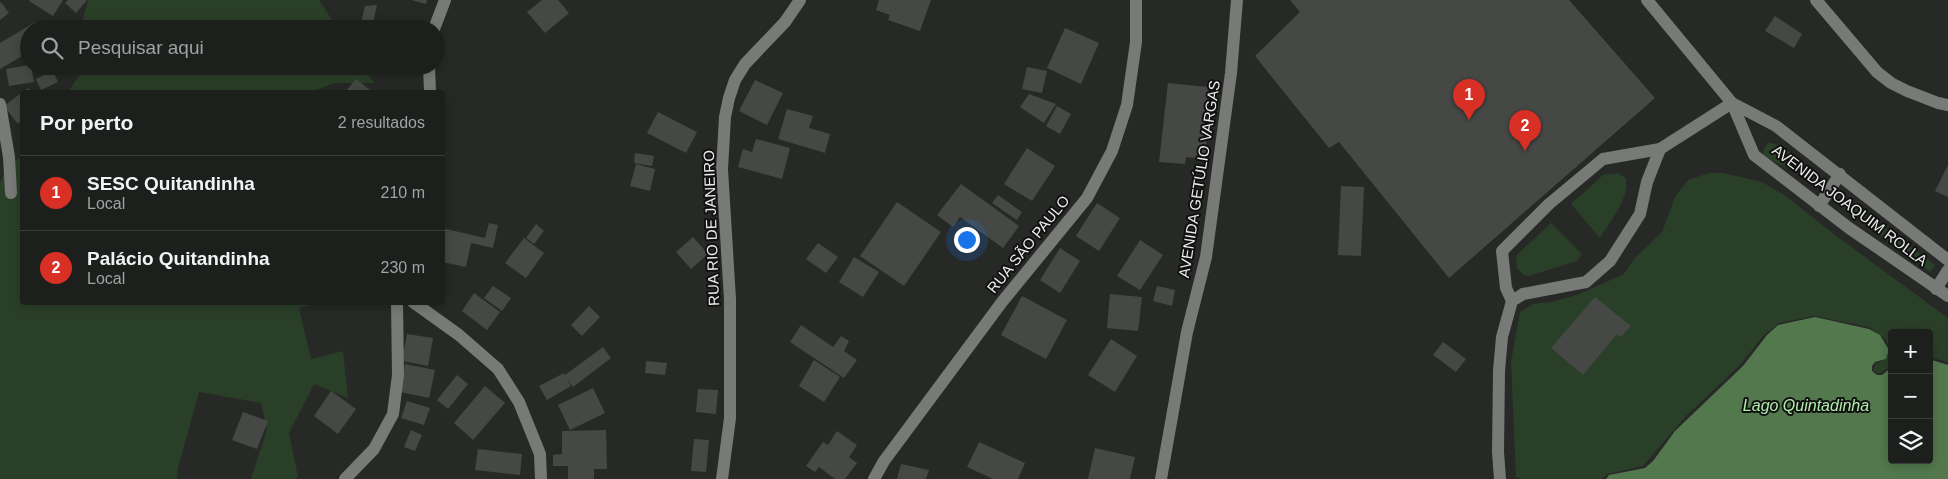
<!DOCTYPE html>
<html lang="pt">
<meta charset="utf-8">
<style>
:root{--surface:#1d1f1c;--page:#252725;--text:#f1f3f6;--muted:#a0a2a3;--line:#3b3d3b;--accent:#d93025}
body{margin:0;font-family:Helvetica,sans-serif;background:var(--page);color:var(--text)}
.controls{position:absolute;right:15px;bottom:15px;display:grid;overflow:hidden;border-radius:5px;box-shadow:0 2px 12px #0003}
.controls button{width:45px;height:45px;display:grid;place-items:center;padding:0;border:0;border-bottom:1px solid var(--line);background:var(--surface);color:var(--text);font:25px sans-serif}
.you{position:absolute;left:966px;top:239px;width:18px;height:18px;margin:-12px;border:4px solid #fff;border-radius:50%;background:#1a73e8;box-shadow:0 0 0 8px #1a73e833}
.badge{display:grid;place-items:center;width:32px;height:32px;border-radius:50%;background:var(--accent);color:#fff;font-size:16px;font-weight:700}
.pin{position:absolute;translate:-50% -41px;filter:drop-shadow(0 1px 2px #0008)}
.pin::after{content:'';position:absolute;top:26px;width:18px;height:15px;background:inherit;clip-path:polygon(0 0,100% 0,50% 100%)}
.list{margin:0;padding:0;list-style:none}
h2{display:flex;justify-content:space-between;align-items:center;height:65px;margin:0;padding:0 20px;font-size:21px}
h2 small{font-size:16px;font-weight:400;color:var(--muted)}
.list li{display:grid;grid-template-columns:32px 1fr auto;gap:15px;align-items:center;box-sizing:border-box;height:75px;padding:0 20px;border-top:1px solid var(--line)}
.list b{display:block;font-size:19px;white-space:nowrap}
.list p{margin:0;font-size:16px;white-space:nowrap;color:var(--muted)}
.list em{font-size:16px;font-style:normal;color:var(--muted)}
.icon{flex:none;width:28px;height:28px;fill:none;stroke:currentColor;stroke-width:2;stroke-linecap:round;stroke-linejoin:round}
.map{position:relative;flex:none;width:1948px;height:479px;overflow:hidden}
.search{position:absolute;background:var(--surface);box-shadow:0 2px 12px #0003;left:20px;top:20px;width:425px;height:55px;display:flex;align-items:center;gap:12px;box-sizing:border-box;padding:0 18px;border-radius:28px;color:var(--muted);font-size:19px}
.panel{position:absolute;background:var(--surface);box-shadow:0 2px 12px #0003;left:20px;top:90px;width:425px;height:215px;border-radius:5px}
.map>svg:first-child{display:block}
.green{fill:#2a3f28}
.water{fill:#53784e}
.building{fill:#464845}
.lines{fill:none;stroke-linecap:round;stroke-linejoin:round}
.minor{stroke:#787a77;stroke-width:12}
.labels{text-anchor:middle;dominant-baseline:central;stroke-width:4;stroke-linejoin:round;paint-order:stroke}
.street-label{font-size:15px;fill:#ecedeb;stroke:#101110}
.water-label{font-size:16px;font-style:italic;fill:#b1ecaa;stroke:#101110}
</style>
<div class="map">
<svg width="1948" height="479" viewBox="0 0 1948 479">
<rect width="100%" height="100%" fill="#272926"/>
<g class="green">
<path d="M88,0H319L338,29H85L83,19Z"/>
<path d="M85,66H363L374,83H334L311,92H68Z"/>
<path d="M1768,143C1783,141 1808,170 1820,180L1819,182L1768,159L1763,154L1764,148Z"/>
<path d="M22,157V302L316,303L299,308L311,359L343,351L348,398L314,384L289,433L298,477L295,479H251L267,430L261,403L199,392L178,468L177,479H0V182L10,163Z"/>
<path d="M1617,173L1626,178C1629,201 1611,219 1600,238L1571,204L1603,175Z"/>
<path d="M1709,173H1723L1762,182L1783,194L1835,235L1948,318V362L1929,357V333H1892V366L1878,374L1873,370L1876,363C1885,361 1888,357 1890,349L1885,339L1869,327L1814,316L1779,323L1763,336L1741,364L1686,416L1643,466L1607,474L1602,479H1522L1516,477L1511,362L1520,312L1533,304L1551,302L1577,295L1624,274L1634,259L1662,232L1675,197L1688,180Z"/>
<path d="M1842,196L1935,265L1930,272L1837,203Z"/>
<path d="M1551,223L1582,254L1577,261L1529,276L1524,275L1517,268L1516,256Z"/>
</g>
<path class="water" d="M1815,317L1869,329L1880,335L1889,350L1886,359L1875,362L1872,366V371L1877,375H1882L1892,367V460H1929V359L1948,365V479H1606L1609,475L1645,468L1653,461L1675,431L1743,366L1767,335L1778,325Z"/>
<g class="building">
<path d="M30,0H63L53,16L29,1Z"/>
<path d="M68,0H87L76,13L65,3Z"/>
<path d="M411,0H427L426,4Z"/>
<path d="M542,0H558L569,13L545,33L527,12Z"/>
<path d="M879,0H931L920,31L888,20L890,15L876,10Z"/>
<path d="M1290,0H1569L1655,98L1449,278L1339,142L1329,148L1255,56L1300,12Z"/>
<path d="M1,2L9,13L0,20V3Z"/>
<path d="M377,5L372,28L361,23L365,6Z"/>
<path d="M1775,16L1802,34L1794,48L1765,31Z"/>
<path d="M75,20L84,29H67Z"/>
<path d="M35,22L39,29H29V52L0,69V43Z"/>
<path d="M1065,28L1099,43L1081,84L1047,68Z"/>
<path d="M29,65L31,66L34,82L9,86L6,69Z"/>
<path d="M1027,67L1047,71L1042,93L1022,89Z"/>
<path d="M53,71L58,82L41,90L36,79Z"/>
<path d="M356,79L373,92H345Z"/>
<path d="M755,80L783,93L767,125L739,111Z"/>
<path d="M1168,83L1208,87L1204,124L1208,125L1205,159L1186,157L1185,164L1159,162Z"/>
<path d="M28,88L32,92H22V120L18,124L4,106Z"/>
<path d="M1029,94L1056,104L1044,123L1020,107Z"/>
<path d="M1057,106L1071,114L1060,134L1046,126Z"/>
<path d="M787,109L813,116L809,128L830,134L825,153L778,139Z"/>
<path d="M658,112L697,132L686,153L647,133Z"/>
<path d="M756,139L790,148L782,179L738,167L743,149L752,152Z"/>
<path d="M1027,148L1055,166L1032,201L1004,184Z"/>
<path d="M635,153L654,156L652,166L634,163Z"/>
<path d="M636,164L655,169L650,191L630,186Z"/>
<path d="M1948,165V197L1935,191Z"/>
<path d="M961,184L1019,226L1003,248L960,217L953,227L937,215Z"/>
<path d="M1341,186L1364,187L1361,256L1338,255Z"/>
<path d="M998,195L1022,212L1017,220L992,203Z"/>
<path d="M897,202L941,232L904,286L860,256Z"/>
<path d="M1097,203L1120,218L1099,251L1076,236Z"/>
<path d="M489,223L498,225L493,248L471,243L466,267L442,262V228L485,238Z"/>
<path d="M536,224L544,231L534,244L526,238Z"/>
<path d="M693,237L708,254L691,269L676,252Z"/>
<path d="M524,238L544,253L526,278L505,263Z"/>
<path d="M1140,240L1163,255L1140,290L1117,276Z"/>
<path d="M818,243L838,257L826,273L806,259Z"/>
<path d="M1060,248L1080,261L1060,293L1040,280Z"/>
<path d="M854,257L879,272L863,297L839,282Z"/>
<path d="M493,286L511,298L502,311L484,298Z"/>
<path d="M1157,286L1175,290L1172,306L1153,301Z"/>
<path d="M474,293L500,312L487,330L462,311Z"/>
<path d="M1110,294L1142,297L1138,331L1107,328Z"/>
<path d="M1022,296L1067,320L1046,359L1001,335Z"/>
<path d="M1595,297L1631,326L1621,337L1617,334L1583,375L1551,348Z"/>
<path d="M589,306L600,317L582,336L571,325Z"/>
<path d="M801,325L833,347L841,336L849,341L844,351L857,360L844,378L790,342Z"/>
<path d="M407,334L433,338L428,366L402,361Z"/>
<path d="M1111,339L1137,356L1115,392L1088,375Z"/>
<path d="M1443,342L1466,359L1456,372L1433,355Z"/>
<path d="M603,347L611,358L573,387L566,378L571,386L547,400L539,386L564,373L565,375Z"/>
<path d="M814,360L840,377L824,402L799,386Z"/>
<path d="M646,361L667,363L665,375L645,373Z"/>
<path d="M405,364L435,370L429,398L400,392Z"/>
<path d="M457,375L468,384L448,409L437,400Z"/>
<path d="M485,386L505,403L473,440L454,423Z"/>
<path d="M593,388L605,413L570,430L558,405Z"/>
<path d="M698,389L718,390L716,414L696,412Z"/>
<path d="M331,391L356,409L338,434L314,416Z"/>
<path d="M407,401L430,408L424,425L401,418Z"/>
<path d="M243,412L268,421L257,449L232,440Z"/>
<path d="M411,430L422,435L415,451L404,447Z"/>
<path d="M606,430L607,469H594V479H568V466H553V455L562,454V431Z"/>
<path d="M837,431L857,445L849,457L857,463L845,479H835L819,467L815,472L806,466L823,442L828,445Z"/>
<path d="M694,439L709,440L706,472L691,471Z"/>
<path d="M979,442L1025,463L1018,479H993L967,467Z"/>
<path d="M1095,448L1135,457L1130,479H1088Z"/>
<path d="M478,449L522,454L520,475L475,470Z"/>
<path d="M901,464L929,470L926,479H897Z"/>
</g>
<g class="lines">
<g class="minor">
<path d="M1647,0L1732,103L1754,155L1849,228L1948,296"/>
<path d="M1816,0L1877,72L1891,83L1907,91L1938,103L1948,105"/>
<path d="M434,29L445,0"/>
<path d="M429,66L430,92"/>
<path d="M1732,103L1776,126L1948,260"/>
<path d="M0,104L9,157L11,193"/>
<path d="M1819,206L1840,174"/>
<path d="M1936,289L1948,270"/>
<path d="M1512,301L1506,288L1502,251L1549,204L1603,159L1660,149"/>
<path d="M413,302L459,335L498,369L519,402L540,454L541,479"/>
<path d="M345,479L374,449L393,414L398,375L397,302"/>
<path d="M722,479L730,418V299L722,169L725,117L729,98L735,80L745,64L785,22L800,0"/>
<path d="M874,479L884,461L1002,302L1087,198L1112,151L1127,105L1136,42V0"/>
<path d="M1161,479L1187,332L1206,257L1231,73L1237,0"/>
<path d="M1500,479L1498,452L1499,371L1502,337L1512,301L1523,294L1586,282L1610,261L1640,214L1647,182L1660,149L1732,103"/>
</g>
</g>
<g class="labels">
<g class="street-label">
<text transform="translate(1199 179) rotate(-81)">AVENIDA GETÚLIO VARGAS</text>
<text transform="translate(1850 205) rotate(37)">AVENIDA JOAQUIM ROLLA</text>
<text transform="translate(711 228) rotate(-92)">RUA RIO DE JANEIRO</text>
<text transform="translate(1028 244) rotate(-51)">RUA SÃO PAULO</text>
</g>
<g class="water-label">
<text x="1806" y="405">Lago Quintadinha</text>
</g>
</g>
</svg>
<div class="controls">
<button>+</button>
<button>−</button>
<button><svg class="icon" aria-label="layers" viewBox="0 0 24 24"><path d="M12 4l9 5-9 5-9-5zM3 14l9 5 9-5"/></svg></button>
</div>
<div class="you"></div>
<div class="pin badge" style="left:1469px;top:120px">1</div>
<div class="pin badge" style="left:1525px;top:151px">2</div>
<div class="search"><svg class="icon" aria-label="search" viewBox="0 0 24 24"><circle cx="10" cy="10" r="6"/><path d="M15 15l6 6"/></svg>Pesquisar aqui</div>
<section class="panel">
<h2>Por perto<small>2 resultados</small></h2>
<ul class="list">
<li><span class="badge">1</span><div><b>SESC Quitandinha</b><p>Local</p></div><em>210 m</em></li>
<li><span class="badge">2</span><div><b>Palácio Quitandinha</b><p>Local</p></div><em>230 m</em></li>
</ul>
</section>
</div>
